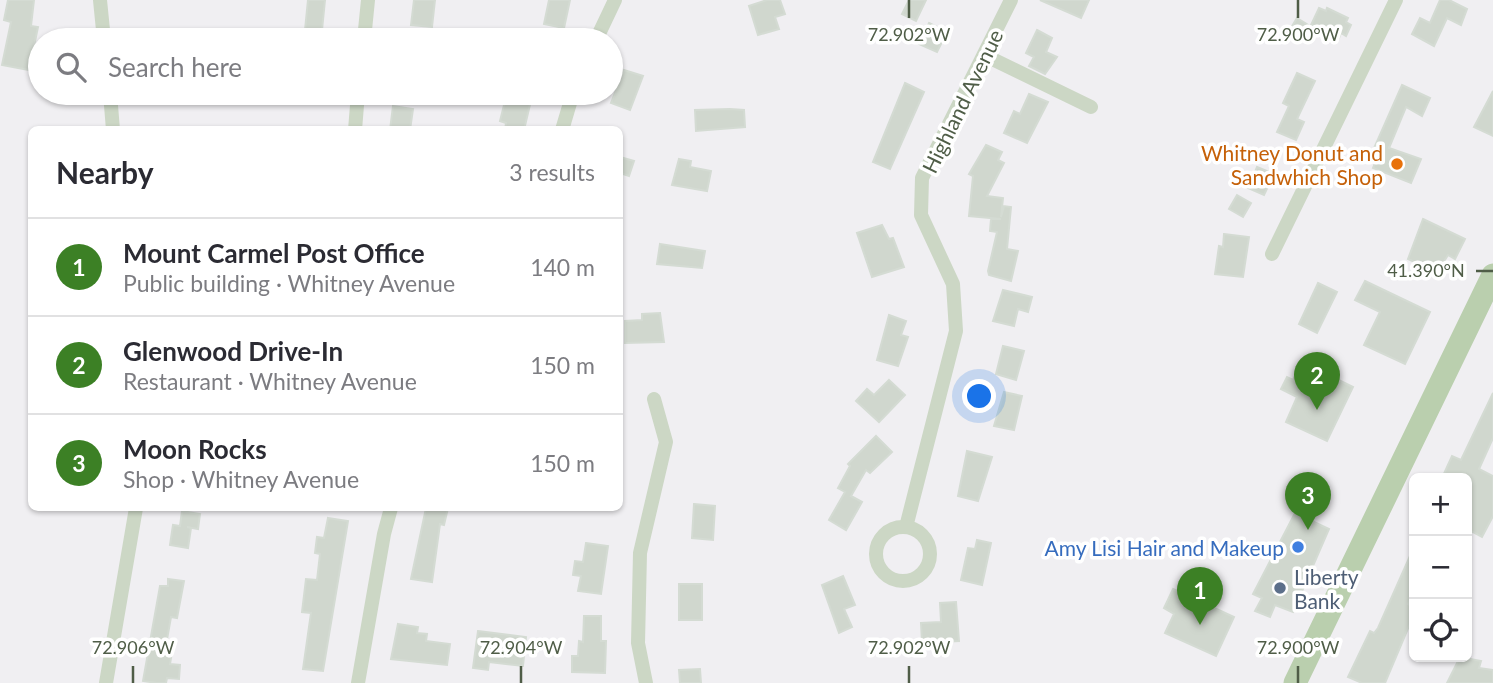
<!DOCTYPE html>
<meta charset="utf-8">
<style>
:root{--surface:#fff;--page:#f7f7f7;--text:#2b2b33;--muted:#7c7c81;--line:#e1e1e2;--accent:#3c8025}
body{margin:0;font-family:Lato,sans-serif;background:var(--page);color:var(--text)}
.controls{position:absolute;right:21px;bottom:21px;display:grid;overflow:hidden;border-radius:10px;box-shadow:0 2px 5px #0004}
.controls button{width:63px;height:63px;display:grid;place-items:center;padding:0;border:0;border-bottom:2px solid var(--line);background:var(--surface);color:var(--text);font:35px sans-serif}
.you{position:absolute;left:980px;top:397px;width:24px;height:24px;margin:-18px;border:5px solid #fff;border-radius:50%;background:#1a73e8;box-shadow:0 0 0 10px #1a73e833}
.badge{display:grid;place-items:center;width:46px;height:46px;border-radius:50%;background:var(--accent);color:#fff;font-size:23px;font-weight:700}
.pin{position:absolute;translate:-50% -58px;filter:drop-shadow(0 2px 4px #0008)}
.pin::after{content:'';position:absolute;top:37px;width:24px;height:21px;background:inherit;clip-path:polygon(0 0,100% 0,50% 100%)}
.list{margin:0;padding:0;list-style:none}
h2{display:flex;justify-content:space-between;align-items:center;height:91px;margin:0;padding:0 28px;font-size:30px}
h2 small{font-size:23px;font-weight:400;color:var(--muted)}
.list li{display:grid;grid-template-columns:46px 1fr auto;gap:21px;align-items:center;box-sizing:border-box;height:98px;padding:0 28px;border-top:2px solid var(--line)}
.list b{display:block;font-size:26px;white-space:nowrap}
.list p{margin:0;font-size:23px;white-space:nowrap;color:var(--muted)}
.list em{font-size:23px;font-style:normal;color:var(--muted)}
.icon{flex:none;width:38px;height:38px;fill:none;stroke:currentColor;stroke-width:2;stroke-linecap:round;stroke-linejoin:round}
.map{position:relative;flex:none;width:1493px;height:683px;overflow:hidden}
.search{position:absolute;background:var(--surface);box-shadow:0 2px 5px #0004;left:28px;top:28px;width:595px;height:77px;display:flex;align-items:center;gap:18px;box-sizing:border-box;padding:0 24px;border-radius:38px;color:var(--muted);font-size:26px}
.panel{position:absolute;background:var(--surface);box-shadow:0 2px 5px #0004;left:28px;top:126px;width:595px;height:385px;border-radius:10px}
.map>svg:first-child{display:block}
.building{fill:#d0d7ce;stroke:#d4dbd3;stroke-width:2}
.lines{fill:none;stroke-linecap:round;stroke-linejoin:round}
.street{stroke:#ccd7c5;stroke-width:14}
.primary{stroke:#bacfae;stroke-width:23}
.ticks{fill:none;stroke:#4f5d47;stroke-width:2.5}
.food-dot{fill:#e8710a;stroke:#fff;stroke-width:2.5}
.shop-dot{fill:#3f7fe0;stroke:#fff;stroke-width:2.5}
.service-dot{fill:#5c6f8a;stroke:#fff;stroke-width:2.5}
.labels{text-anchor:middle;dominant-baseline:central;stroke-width:7;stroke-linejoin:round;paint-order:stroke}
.street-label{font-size:21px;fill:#4f5d47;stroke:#fff}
.food-label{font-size:21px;fill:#c56008;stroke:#fff;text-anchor:end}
.shop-label{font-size:21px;fill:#366cbe;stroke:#fff;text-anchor:end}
.service-label{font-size:21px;fill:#4e5e75;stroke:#fff;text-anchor:start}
.ticks-label{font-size:18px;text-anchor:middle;fill:#4f5d47;stroke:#fff;stroke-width:7;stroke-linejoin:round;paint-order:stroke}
</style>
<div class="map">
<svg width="1493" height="683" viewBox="0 0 1493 683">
<rect width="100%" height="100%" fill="#f0eff2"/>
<g class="building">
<path d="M8,0H34L31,26L38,27L29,70L2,65L11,22L4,20Z"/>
<path d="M308,0H325L321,40H304Z"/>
<path d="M414,0H435L432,27L411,25Z"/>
<path d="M549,0H570L564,28L544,24Z"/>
<path d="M767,0H780L785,14L775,17L779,29L758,35L749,6Z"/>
<path d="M909,0H926L916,21L902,14Z"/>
<path d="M1040,0H1089L1081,18Z"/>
<path d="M1440,0H1449L1467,9L1461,25L1447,18L1434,46L1412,34L1420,18L1430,23Z"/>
<path d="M1319,8L1326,11L1327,8L1348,18L1346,22L1351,25L1346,36L1341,33L1339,38L1311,25Z"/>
<path d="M1297,18L1310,26L1301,41L1288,33Z"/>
<path d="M929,23L947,32L937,52L919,44Z"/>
<path d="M1037,30L1052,38L1046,52L1057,57L1045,74L1029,66L1034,57L1026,53Z"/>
<path d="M624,70L643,76L630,110L611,103Z"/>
<path d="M1297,73L1315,81L1297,119L1304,122L1296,140L1277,132L1289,106L1283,103Z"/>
<path d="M905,83L924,92L890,169L873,162Z"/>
<path d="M1402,85L1430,98L1422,116L1406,107L1389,148L1421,159L1411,183L1373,168L1377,158L1371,155Z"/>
<path d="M1493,91V136L1474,127Z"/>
<path d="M507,93L532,96L524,130H505L506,123L500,121Z"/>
<path d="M1029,94L1048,102L1027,143L1004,133L1014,111L1020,114Z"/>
<path d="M393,106L413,109L410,130H390Z"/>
<path d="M730,109L744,110L745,127L696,131L695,110Z"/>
<path d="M986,145L1002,152L998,160L1004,163L987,196L1003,198L1001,217L1004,206L1011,207L1007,249L1018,251L1011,281L989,275L988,271L997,232L990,231L991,219H1001L969,216L973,176L969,174Z"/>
<path d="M620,157L634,161L629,176L620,173Z"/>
<path d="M679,159L691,161L690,167L711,171L707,191L672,185Z"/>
<path d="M1257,167L1274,174L1264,195L1248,188Z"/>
<path d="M1237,195L1251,203L1243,217L1229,209Z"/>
<path d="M1423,219L1465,239L1455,259L1448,255L1437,273L1408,259Z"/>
<path d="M882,225L889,239L893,238L904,267L872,277L857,233Z"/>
<path d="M1224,234L1249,237L1243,277L1215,274L1219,246L1223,247Z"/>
<path d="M660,244L705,251L702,268L657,264Z"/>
<path d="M1365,281L1430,312L1405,364L1364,345L1380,312L1355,300Z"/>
<path d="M1318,283L1337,292L1317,333L1299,324Z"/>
<path d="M1003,290L1032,297L1028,312L1018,309L1014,326L993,321Z"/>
<path d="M660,313L664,342L625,343V321L642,320V314Z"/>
<path d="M889,315L906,321L901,335L908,337L898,366L877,360Z"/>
<path d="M1003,346L1024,351L1016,380L996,374Z"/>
<path d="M1308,365L1353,387L1327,441L1286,422L1297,397L1281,389L1287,377L1293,380L1299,368Z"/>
<path d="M889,380L905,395L879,422L856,401L867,389L874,395Z"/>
<path d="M1004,392L1022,396L1014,430L994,426Z"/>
<path d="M1493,393V438L1479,469L1493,476V516L1482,537L1467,529V478H1442L1452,456L1461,460Z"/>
<path d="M876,436L892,452L870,473L866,470L851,496L862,502L846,530L829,520L845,492L838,488L850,466L848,464Z"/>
<path d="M967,451L992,457L978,501L958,496Z"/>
<path d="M694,504L715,506L713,540L692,538Z"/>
<path d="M426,508H448L444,525L440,524L432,582L411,579Z"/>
<path d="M182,511L200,514L198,529L187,527L191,528L188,548L170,545L173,525L180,526Z"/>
<path d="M1295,513L1329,529L1293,612L1275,605L1270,617L1255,611L1262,598L1253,594Z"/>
<path d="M328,518L348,521L323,671L303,669L311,613L302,612L306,579L317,580L320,554L315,553L317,537L324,538Z"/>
<path d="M977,540L991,543L982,585L961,580L968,548L975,549Z"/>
<path d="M586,543L608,546L601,594L578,591L581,576L573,575L575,561L583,562Z"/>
<path d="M1414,547V591L1408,604L1414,607V629L1409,626L1385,683H1362L1348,677L1370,631L1374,633L1378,628Z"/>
<path d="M843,576L855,605L844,609L852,627L839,633L822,585Z"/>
<path d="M168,579L184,581L177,618L171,617L166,645L173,646L170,664L180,665L179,679L167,678L166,683H157L143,681L160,586H168Z"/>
<rect x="679" y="584" width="23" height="36"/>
<path d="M1173,589L1234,617L1216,656L1165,633L1174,614L1164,608Z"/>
<path d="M956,602L959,641L922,643L921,623L941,622L940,603Z"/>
<path d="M584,616H601V641H606L605,673L572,672V656H578L579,641L583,642Z"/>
<path d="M398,624L418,627L417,633L427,634L426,641L450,644L447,665L391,659Z"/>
<path d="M478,631L526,637L523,666L489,662L488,670L473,668Z"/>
<path d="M1460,657L1481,661L1479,668L1493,670V683H1447Z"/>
<path d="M700,669L701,683H680L679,670Z"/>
</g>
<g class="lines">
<g class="street">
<path d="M100,0L104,40"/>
<path d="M364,40L368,0"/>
<path d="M596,40L615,0"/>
<path d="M984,55L1091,107"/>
<path d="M110,93L113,130"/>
<path d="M355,130L358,93"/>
<path d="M562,130L573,93"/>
<path d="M1272,254L1396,0"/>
<path d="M906,527L956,331L953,284L921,215L922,178L1011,0"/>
<circle cx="903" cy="554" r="27"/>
<path d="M106,683L136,508"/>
<path d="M358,683L384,534L391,508"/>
<path d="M646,683L638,643L640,553L666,442L654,399"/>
</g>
<path class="primary" d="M1295,683L1493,275"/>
</g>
<path class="ticks" d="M909,0V18M1298,0V18M1476,271H1493M133,666V683M521,666V683M909,666V683M1298,666V683"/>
<circle class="food-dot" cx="1397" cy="164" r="7"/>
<circle class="shop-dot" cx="1298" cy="547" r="7"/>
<circle class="service-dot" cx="1280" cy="588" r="7"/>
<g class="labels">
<g class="street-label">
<text transform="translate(962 101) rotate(-64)">Highland Avenue</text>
</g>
<g class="food-label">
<text x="1383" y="152">Whitney Donut and<tspan x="1383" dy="24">Sandwhich Shop</tspan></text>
</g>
<g class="shop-label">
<text x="1284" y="547">Amy Lisi Hair and Makeup</text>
</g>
<g class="service-label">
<text x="1294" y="576">Liberty<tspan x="1294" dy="24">Bank</tspan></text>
</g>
</g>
<g class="ticks-label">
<text x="909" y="41">72.902°W</text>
<text x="1298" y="41">72.900°W</text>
<text x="1426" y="277">41.390°N</text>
<text x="133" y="654">72.906°W</text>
<text x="521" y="654">72.904°W</text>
<text x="909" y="654">72.902°W</text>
<text x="1298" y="654">72.900°W</text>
</g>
</svg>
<div class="controls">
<button>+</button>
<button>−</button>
<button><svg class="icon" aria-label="locate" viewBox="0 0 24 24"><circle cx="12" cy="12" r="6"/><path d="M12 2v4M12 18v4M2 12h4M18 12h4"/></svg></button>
</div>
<div class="you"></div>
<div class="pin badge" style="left:1200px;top:625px">1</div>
<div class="pin badge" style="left:1317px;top:410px">2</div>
<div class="pin badge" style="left:1308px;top:530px">3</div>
<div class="search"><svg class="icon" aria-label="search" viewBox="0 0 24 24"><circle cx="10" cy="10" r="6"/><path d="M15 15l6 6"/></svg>Search here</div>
<section class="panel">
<h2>Nearby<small>3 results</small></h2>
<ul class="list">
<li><span class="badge">1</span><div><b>Mount Carmel Post Office</b><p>Public building · Whitney Avenue</p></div><em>140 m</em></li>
<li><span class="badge">2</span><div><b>Glenwood Drive-In</b><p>Restaurant · Whitney Avenue</p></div><em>150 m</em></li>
<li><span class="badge">3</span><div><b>Moon Rocks</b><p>Shop · Whitney Avenue</p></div><em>150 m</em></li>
</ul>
</section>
</div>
